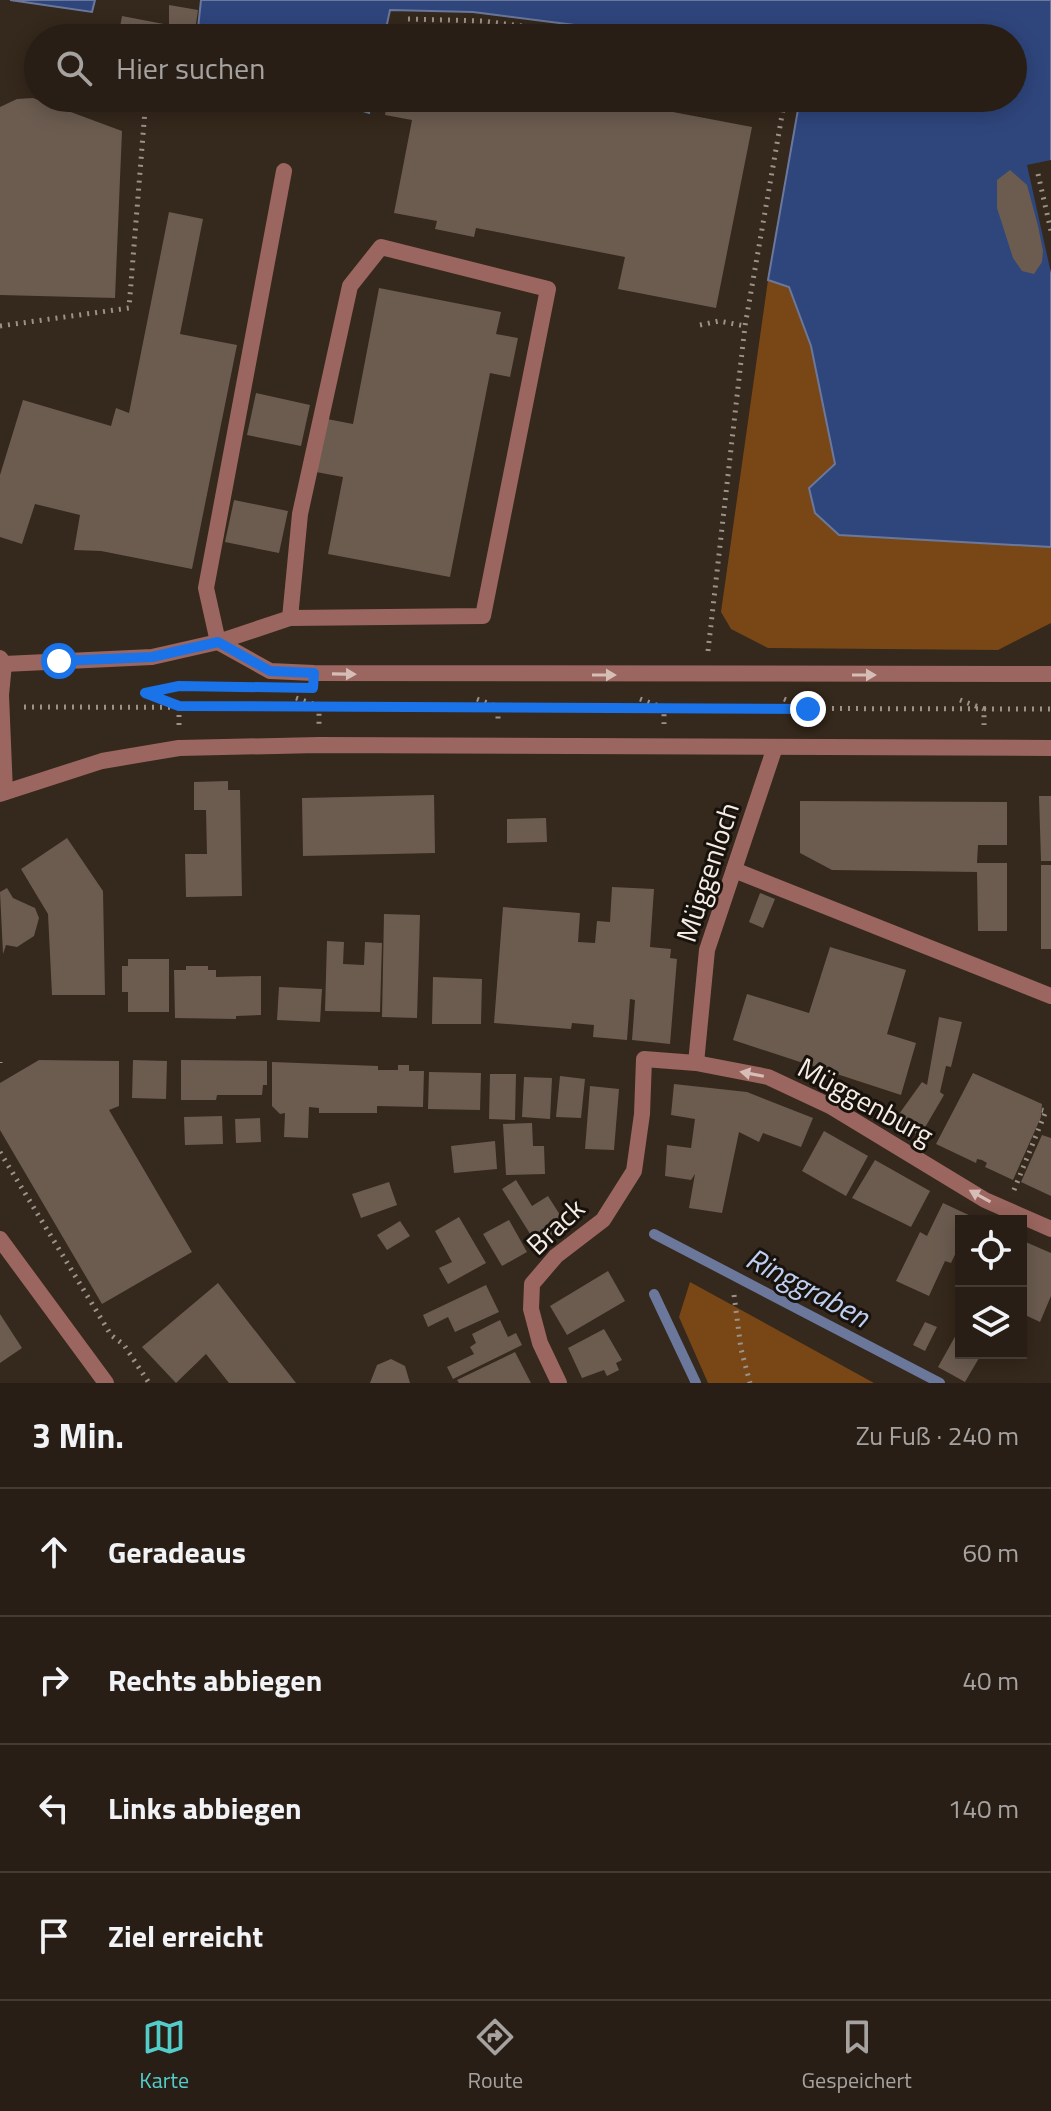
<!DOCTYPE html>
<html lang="de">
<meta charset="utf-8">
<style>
:root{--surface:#281e15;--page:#342b22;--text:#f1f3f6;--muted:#a5a2a0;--line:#443c34;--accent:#53cdca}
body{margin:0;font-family:"Titillium Web",sans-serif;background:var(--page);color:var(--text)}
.controls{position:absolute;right:24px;bottom:24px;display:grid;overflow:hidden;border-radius:0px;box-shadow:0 4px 20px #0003}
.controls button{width:72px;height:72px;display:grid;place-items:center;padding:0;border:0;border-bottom:2px solid var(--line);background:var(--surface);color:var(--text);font:40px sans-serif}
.stop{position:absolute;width:24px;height:24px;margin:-18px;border:6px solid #1a73e8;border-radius:50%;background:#fff}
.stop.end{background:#1a73e8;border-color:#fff;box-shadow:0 2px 8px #0008}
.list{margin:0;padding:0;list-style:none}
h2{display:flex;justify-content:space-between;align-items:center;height:104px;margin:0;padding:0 32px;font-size:34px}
h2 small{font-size:26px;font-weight:400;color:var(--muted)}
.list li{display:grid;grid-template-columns:52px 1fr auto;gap:24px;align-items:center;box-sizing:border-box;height:128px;padding:0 32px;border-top:2px solid var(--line)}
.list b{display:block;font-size:30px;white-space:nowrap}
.list em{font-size:26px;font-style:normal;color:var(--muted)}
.icon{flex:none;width:44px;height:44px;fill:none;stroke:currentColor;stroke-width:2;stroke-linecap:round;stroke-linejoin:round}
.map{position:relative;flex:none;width:1051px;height:1383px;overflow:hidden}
.search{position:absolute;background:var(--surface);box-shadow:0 4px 20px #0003;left:24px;right:24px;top:24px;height:88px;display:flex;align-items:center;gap:20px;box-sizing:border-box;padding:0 28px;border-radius:44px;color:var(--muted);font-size:30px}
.sheet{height:616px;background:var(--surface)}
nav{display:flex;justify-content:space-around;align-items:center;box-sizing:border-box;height:112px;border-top:2px solid var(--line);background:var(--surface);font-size:22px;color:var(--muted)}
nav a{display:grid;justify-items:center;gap:4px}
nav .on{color:var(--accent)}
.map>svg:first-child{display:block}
.green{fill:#784715}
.water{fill:#2f467d;stroke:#6b789c;stroke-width:2}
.pier{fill:#35281c}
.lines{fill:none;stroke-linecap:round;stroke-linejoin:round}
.stream{stroke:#6b789c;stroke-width:10}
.building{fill:#6c5c50}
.path{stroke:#9d9289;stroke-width:5;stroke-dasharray:2 6;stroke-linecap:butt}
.service{stroke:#9b665f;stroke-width:16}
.minor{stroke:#9b665f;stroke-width:16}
.tertiary{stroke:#9b665f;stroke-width:16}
.oneway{fill:#d6bdb6}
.route{stroke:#1a73e8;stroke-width:10}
.labels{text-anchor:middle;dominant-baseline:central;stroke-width:6;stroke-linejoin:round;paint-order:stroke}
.street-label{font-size:28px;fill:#f6ece5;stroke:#18120d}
.water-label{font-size:30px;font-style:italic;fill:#becef0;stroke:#18120d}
</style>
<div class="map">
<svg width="1051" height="1383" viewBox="0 0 1051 1383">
<rect width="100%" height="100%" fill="#35281c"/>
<g class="green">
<path d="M768,280L789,287L811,346L835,464L809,488L839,535L1051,547V623L998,650L768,648L731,629L721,612Z"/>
<path d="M690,1282L874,1383H708L679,1317Z"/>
</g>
<g class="water">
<path d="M10,0H95L92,12Z"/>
<path d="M201,0H1051V547L839,535L815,513L809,488L835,464L811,346L789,287L768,280L800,98H1013V38H677L473,12L390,10L384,38H197Z"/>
<path d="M324,98H372L369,113Z"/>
</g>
<path class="pier" d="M1051,160V273L1027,165Z"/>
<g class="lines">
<g class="stream">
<path d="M654,1234L940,1383"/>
<path d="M654,1294L696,1383"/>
</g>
</g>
<g class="building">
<path d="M169,5L198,10L194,38H118L122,16L169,25Z"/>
<path d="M33,98L122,131L115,298L0,295V107L17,99Z"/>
<path d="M388,98H599L752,127L716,308L618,289L625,257L476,228L474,237L435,229L437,221L394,213L412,120L385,115Z"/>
<path d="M1010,170L1027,185L1038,226L1043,251L1042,262L1034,274L1022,271L1013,258L997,208V180Z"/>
<path d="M169,212L203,219L180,334L237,345L192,569L101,551L74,550L80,515L35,504L22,544L0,537V475L23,400L111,426L116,408L129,413Z"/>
<path d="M379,288L501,312L496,334L518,338L510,377L490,373L450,577L328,554L343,477L316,472L327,419L353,424Z"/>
<path d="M256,393L310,405L301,446L247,435Z"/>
<path d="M234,500L288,511L279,553L225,542Z"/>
<path d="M228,781V790H240L242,896L186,897L185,854H207L206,810H194V782Z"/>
<path d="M434,795L435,853L303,856L302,798Z"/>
<path d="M1039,796H1051V861H1041Z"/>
<path d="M800,801L1007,802V845H978L977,863H1007V931H978L977,872L832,870L800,853Z"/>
<path d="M546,818L547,842L507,843V819Z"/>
<path d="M67,838L103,891L105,995H52L48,914L21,869Z"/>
<rect x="1041" y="865" width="10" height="84"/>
<path d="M612,887L654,889L650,947L671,949L670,958L677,959L670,1044L632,1040L635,1000L630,999L627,1040L593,1037L594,1025L572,1023L571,1029L494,1023L503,907L580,913L578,942L595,943L597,921L610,922Z"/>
<path d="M7,888L13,898L35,908L39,918L34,936L17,947L6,945L3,954L0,892Z"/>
<path d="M760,893L775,899L763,928L749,922Z"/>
<path d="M384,914L420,915L417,1018L382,1017Z"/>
<path d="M327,941L344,942L343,964L364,965L365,942L382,943L380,1012L325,1011Z"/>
<path d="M830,947L906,970L887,1034L916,1043L901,1095L733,1040L747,994L809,1013Z"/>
<path d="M128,959H169V1012H128V992H122V966H128Z"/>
<path d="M186,966H208V970H216V977L261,976V1015L236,1016V1019L175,1018L174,970H186Z"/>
<path d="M433,977L482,979L481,1024H432Z"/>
<path d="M279,987L322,989L320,1022L277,1020Z"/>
<path d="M939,1017L962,1022L951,1067L946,1066L940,1092L944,1095L920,1136L894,1121L922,1082L927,1085Z"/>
<path d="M39,1060L119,1061V1106L109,1110L192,1252L102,1304L0,1130V1083Z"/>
<path d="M133,1060L167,1061L166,1099L132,1098Z"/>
<path d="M181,1060L267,1061V1085H263L262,1095H217L216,1100H181Z"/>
<path d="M272,1062L378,1066V1070H398V1065H409V1071H424L423,1107L377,1106V1113H319V1108L309,1107L308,1138L284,1137L285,1113L280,1114L272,1106Z"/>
<path d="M429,1072L481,1073L480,1110L428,1109Z"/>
<path d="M973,1073L1042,1104L1041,1117L1013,1180L985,1167L987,1163L982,1160L977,1159L976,1163L936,1144Z"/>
<path d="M490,1074H516L515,1120L489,1119Z"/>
<path d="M560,1076L585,1079L581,1118L556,1117Z"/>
<path d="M524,1077L552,1078L550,1119L522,1117Z"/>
<path d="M674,1084L747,1092L813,1118L801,1147L763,1133L759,1142L739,1132L722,1213L689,1208L695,1174L691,1180L665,1176L667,1145L691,1148L695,1119L671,1115Z"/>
<path d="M590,1086L619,1089L614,1150L585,1149Z"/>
<path d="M222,1116L223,1144L185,1145L184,1117Z"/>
<path d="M260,1118L261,1142L236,1143L235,1119Z"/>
<path d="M532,1123L533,1146H544L545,1174L506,1175L503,1124Z"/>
<path d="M824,1131L868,1156L846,1196L802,1171Z"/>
<path d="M1042,1135L1051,1138V1196L1021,1182Z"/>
<path d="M495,1141L497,1169L454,1173L451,1146Z"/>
<path d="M875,1160L930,1191L911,1227L852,1198Z"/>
<path d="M516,1180L532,1206L548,1196L567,1226L537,1245L502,1189Z"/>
<path d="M389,1182L397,1205L361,1218L352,1194Z"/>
<path d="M943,1203L973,1217L971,1221H961V1242L951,1263L945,1261L929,1296L896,1281L920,1232L927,1236Z"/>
<path d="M459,1217L486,1263L448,1284L439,1268L452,1262L435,1231Z"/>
<path d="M509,1220L527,1252L502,1266L483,1234Z"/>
<path d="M400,1221L410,1236L387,1250L377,1235Z"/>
<path d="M1021,1240L1051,1253V1296L1040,1322L1021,1313Z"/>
<path d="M608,1271L625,1301L567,1335L550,1306Z"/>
<path d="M218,1283L242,1314L296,1383H229L206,1354L176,1383L142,1347Z"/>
<path d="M486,1285L499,1312L455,1332L448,1317L428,1327L423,1315Z"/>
<path d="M0,1314L22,1348L0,1363Z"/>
<path d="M500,1320L508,1337L516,1333L522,1345L453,1379L447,1367L474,1354L470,1347L476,1343L472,1334Z"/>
<path d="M925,1322L937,1327L925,1351L913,1345Z"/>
<path d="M961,1326V1353H982L965,1382L938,1367Z"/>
<path d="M604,1329L622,1360L616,1363L619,1370L607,1376L604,1370L582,1378L568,1348Z"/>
<path d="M515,1352L531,1383H459L457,1380Z"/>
<path d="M391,1359L405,1366L410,1383H370L377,1365Z"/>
</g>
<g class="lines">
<g class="path">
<path d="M408,19L483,21L612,38"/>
<path d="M1038,174L1051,231"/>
<path d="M700,325L719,321L745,326"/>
<path d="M0,326L129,308L146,98"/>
<path d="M708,651L745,326L785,98"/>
<path d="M296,698L319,706V724"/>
<path d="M477,699L498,707V722"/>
<path d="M640,699L664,708V724"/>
<path d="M784,699L808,709L809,725"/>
<path d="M960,700L984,709V725"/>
<path d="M174,705L145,693L179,686L246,687"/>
<path d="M24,707L1051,709"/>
<path d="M179,725V706"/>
<path d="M0,1062V1063"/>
<path d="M0,1152L111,1335L124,1345L149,1383"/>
<path d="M1014,1190L1046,1111L1042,1110"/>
<path d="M734,1295L741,1349L750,1383"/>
</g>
<g class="service">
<path d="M284,171L206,588L218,642L270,671L314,673L1051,674"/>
<path d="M0,658L4,664L1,695L5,792"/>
<path d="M4,664L152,657L218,642L290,618L483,616L548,289L381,247L350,286L300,514L290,618"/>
<path d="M734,870L1051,996"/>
</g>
<g class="minor">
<path d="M0,794L102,761L179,748L319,745L1051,748"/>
<path d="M696,1063L707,950L775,747"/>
<path d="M559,1383L540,1343L531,1309L532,1284L556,1256L603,1220L634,1171L642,1114L644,1059L696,1063L768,1077L830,1106L985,1200L1051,1229"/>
</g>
<path class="tertiary" d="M0,1239L106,1383"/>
</g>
<defs><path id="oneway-solid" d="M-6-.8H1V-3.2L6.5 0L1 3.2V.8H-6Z" transform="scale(2)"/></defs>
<g class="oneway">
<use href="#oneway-solid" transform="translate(344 674) rotate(1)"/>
<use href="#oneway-solid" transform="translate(604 675)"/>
<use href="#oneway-solid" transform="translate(864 675)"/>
<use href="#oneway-solid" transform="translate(752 1074) rotate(-169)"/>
<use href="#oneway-solid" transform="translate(980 1196) rotate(-151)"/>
</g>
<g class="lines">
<path class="route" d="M59,661L152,657L218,642L270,671L314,673L313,688L179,686L145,693L179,706L808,709"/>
</g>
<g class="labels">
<g class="street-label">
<text transform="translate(707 872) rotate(-72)">Müggenloch</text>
<text transform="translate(866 1101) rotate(29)">Müggenburg</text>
<text transform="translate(555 1226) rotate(-43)">Brack</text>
</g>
<g class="water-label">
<text transform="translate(808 1287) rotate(28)">Ringgraben</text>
</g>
</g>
</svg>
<div class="controls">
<button><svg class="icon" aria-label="locate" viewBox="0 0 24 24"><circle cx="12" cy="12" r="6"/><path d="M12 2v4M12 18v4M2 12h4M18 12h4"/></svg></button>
<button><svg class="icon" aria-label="layers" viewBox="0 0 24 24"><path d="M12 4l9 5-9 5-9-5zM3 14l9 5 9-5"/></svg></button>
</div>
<div class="stop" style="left:59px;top:661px"></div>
<div class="stop end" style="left:808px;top:709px"></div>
<div class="search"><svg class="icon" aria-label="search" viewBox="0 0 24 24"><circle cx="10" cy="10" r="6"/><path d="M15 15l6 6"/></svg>Hier suchen</div>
</div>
<section class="sheet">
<h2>3 Min.<small>Zu Fuß · 240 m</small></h2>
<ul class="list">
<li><svg class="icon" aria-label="ahead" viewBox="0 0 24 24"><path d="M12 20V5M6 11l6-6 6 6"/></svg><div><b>Geradeaus</b></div><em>60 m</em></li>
<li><svg class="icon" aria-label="right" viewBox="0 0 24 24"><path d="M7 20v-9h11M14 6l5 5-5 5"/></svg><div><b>Rechts abbiegen</b></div><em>40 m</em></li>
<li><svg class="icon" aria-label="left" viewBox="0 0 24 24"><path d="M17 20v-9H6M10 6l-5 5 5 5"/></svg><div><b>Links abbiegen</b></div><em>140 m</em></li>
<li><svg class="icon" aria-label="arrive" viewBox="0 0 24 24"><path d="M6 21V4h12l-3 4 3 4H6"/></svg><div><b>Ziel erreicht</b></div></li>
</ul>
</section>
<nav>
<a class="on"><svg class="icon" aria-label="map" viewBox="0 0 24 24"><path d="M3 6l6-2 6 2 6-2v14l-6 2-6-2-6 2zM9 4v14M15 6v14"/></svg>Karte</a>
<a><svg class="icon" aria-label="directions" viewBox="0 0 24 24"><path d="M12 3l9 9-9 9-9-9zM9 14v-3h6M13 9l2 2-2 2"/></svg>Route</a>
<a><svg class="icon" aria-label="saved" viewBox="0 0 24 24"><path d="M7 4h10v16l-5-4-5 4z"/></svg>Gespeichert</a>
</nav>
